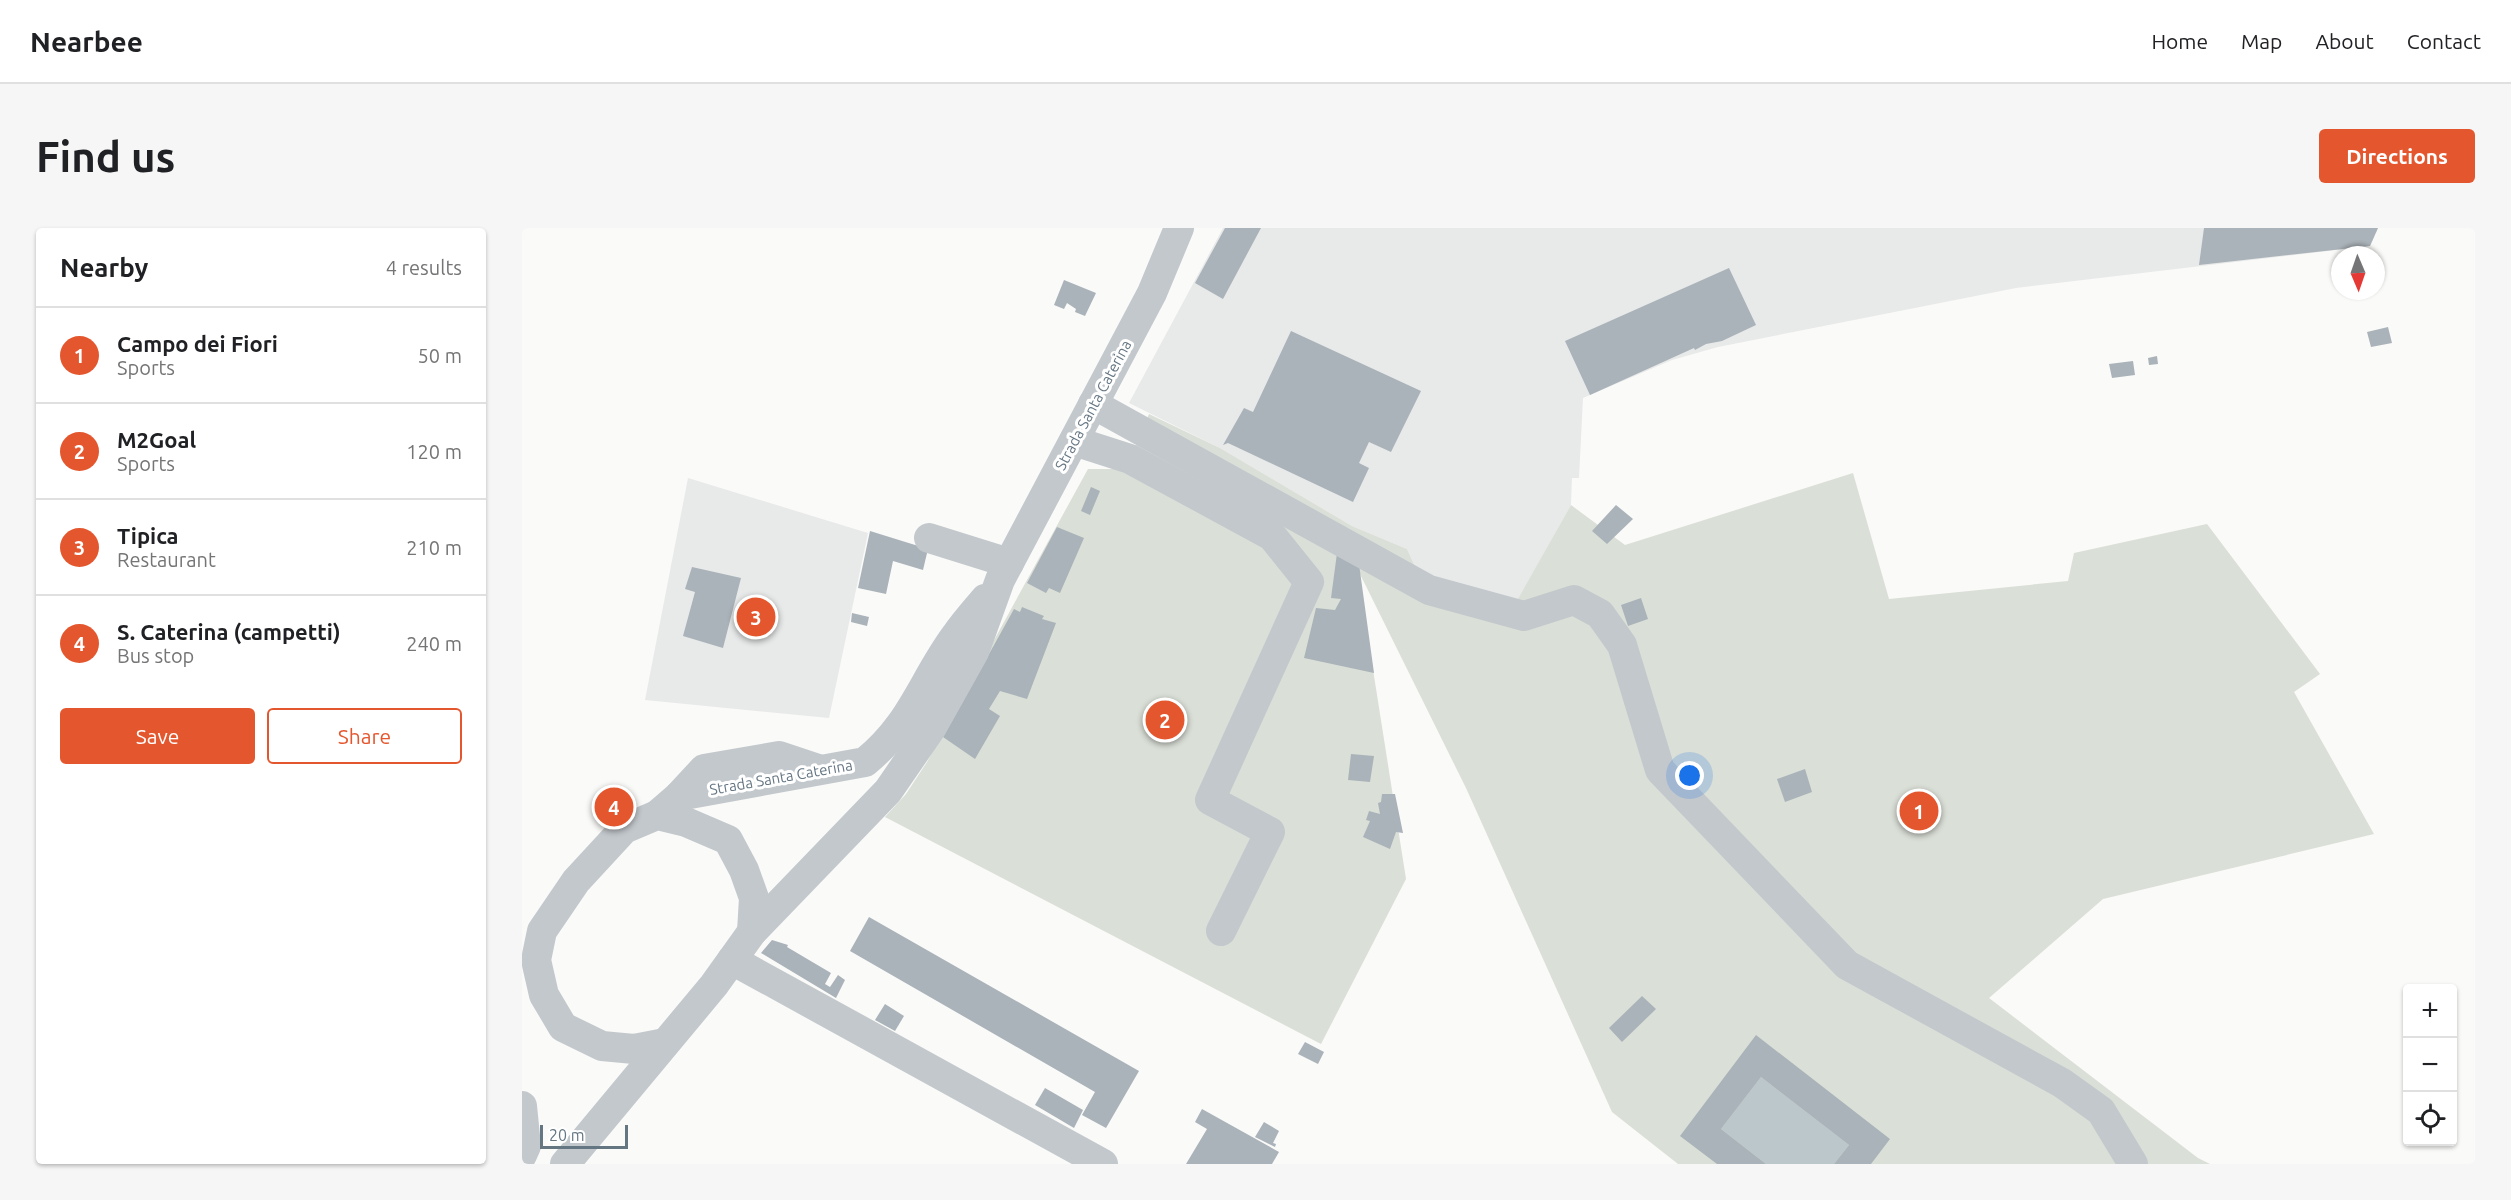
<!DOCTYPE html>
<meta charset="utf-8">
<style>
:root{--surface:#fff;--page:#f6f6f6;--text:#202124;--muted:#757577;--line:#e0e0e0;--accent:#e4572e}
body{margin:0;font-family:Ubuntu,sans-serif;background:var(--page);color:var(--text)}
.controls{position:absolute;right:18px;bottom:18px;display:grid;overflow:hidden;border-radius:6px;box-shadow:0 2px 4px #0004}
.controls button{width:54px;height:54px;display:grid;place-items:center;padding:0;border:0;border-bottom:2px solid var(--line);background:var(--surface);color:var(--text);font:30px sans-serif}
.compass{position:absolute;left:1809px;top:18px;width:54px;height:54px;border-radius:50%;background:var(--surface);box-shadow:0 2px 4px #0004;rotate:178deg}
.scale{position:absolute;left:18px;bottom:15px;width:88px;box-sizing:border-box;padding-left:6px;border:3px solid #657683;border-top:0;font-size:16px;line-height:21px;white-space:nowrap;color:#657683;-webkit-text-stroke:4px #fff;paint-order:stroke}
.you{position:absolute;left:1168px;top:548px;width:21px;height:21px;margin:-15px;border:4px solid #fff;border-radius:50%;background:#1a73e8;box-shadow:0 0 0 9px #1a73e833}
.badge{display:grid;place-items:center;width:39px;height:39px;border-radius:50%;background:var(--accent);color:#fff;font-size:20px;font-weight:700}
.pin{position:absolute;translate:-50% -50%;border:3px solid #fff;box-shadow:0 2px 6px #0006}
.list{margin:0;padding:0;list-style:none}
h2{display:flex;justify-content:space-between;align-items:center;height:78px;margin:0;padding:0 24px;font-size:26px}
h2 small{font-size:20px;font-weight:400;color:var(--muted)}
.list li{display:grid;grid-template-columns:39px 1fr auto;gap:18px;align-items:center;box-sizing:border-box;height:96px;padding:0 24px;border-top:2px solid var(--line)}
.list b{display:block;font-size:22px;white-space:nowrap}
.list p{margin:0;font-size:20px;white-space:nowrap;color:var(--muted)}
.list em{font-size:20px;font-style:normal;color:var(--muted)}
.actions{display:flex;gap:12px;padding:18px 24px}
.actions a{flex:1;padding:14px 0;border:2px solid var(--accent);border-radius:6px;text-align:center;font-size:21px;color:var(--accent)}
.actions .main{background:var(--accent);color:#fff}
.icon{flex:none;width:33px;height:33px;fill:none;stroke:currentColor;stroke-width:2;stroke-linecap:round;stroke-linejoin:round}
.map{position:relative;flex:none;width:1953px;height:936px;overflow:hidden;border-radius:6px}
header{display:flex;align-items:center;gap:36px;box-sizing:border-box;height:84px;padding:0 30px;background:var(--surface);border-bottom:2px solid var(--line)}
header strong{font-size:28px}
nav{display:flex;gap:33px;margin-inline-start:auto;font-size:21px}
.intro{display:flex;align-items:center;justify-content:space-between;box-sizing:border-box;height:144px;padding:0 36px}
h1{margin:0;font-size:42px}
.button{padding:15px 27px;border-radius:6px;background:var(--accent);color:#fff;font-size:21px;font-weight:700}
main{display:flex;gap:36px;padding:0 36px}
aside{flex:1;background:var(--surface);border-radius:6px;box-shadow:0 2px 4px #0004}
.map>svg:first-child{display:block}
.built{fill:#e8e9e9}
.green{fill:#dadfd7}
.water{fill:#bbc7cb}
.building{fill:#aab3b9}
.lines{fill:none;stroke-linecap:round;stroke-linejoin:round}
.minor{stroke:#c3c8cc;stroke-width:30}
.labels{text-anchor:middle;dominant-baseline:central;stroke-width:6;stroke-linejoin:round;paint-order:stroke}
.street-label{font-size:15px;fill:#657683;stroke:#fff}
</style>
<header>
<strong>Nearbee</strong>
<nav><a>Home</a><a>Map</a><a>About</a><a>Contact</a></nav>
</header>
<div class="intro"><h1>Find us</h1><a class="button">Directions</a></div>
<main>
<aside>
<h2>Nearby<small>4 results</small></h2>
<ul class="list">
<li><span class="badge">1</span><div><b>Campo dei Fiori</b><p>Sports</p></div><em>50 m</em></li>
<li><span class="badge">2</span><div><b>M2Goal</b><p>Sports</p></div><em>120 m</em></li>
<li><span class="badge">3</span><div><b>Tipica</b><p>Restaurant</p></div><em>210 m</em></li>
<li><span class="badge">4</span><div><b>S. Caterina (campetti)</b><p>Bus stop</p></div><em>240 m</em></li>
</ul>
<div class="actions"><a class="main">Save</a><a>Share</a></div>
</aside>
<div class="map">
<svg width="1953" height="936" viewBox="0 0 1953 936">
<rect width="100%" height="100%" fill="#fafaf8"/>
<g class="built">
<path d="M701,0H1856L1848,18L1494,60L1196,119L1150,132L1061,170L1057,250H1050L1049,277L996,372L982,373L895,343L885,321L830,298L698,220L607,175Z"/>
<path d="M166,250L346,305L307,490L123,472Z"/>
</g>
<path class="green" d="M627,186L698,220L830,298L885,321L895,343L982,373L996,371L1049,277L1103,317L1331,245L1367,371L1546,353L1552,325L1685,296L1798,446L1772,464L1852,606L1581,671L1467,770L1676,930L1688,936H1156L1090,884L944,560L835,340L884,651L799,816L363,589L384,566L405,534L566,241H604Z"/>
<path class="water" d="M1239,849L1327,917L1312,936H1244L1199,901Z"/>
<g class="building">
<path d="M703,0H739L701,71L673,55Z"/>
<path d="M1682,0H1856L1848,18L1677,37Z"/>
<path d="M1207,40L1234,97L1200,113L1184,116L1173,122L1172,120L1068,167L1043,113Z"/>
<path d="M542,52L574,65L563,88L553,84L554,81L545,75L542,81L532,77Z"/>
<path d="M1866,99L1870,115L1849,119L1845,104Z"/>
<path d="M769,103L899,163L869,224L847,214L837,235L847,240L831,274L706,215L701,217L722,180L731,184Z"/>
<path d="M1635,128L1636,136L1627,137L1626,130Z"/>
<path d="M1611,133L1613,147L1590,150L1587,136Z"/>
<path d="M569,259L578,263L568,287L559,283Z"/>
<path d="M1094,277L1111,291L1085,316L1070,303Z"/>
<path d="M535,299L562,310L538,365L527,360L524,365L505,355Z"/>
<path d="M348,303L406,321L401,342L371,333L364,366L336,360Z"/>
<path d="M815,325L837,336L852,445L782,430L794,380L813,382L819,371L809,370Z"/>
<path d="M170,339L219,350L201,420L161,408L173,364L163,361Z"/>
<path d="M1119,370L1126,391L1106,398L1099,377Z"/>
<path d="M500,379L522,388L520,391L534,395L505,471L478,463L467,481L478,488L453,531L421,509L492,381L498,384Z"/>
<path d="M330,385L347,389L345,398L329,394Z"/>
<path d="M829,526L852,528L848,554L826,552Z"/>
<path d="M1283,541L1290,564L1263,574L1255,551Z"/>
<path d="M860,566H873L881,605L874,604L868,621L841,609L848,593L844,592L847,583L858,586L856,575L859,574Z"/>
<path d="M347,689L617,843L584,900L560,887L573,864L328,723Z"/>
<path d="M250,712L266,717L265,719L309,745L303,756L308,759L316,747L323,752L314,770L239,725Z"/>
<path d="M1120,768L1134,781L1100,814L1087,800Z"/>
<path d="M363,776L382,788L373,803L353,792Z"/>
<path d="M1234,807L1368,911L1349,936H1312L1327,917L1239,849L1199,901L1244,936H1195L1158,908Z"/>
<path d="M783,814L802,824L796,836L776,826Z"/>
<path d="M523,860L561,882L552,900L513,877Z"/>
<path d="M680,881L757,924L750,936H664L685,901L673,894Z"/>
<path d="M742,894L757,903L751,915L754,916L753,919L733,909Z"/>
</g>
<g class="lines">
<g class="minor">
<path d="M571,176L907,362L1002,388L1052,372L1078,386L1100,417L1138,542L1325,737L1540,855L1579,883L1611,936"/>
<path d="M552,213L608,231L750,308L787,354L688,572L748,604L699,703"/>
<path d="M407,310L487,335"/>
<path d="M157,568L182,541L257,528L296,541"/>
<path d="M135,587L157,568L343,534C391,495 400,453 434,407C443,394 453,383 463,371"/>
<path d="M210,732L581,936"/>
<path d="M143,815L112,821L80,818L41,799L22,767L14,732L20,703L54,653L102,601L135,587L164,594L206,612L222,642L232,670L230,704"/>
<path d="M0,878L4,918L0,927"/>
<path d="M43,936L192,757L230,704L366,563L410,499L452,424L478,352L630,65L657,0"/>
</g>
</g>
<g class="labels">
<g class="street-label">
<text transform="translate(571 177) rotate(-62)">Strada Santa Caterina</text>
<text transform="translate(259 549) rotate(-10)">Strada Santa Caterina</text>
</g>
</g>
</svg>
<div class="controls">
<button>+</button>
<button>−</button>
<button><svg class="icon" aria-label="locate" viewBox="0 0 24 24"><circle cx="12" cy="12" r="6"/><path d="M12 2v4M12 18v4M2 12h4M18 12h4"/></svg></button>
</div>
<svg class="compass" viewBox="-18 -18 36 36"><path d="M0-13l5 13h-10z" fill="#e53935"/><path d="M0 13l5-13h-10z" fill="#757577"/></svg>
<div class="scale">20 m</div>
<div class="you"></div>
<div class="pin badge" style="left:1397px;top:583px">1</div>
<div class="pin badge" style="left:643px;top:492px">2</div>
<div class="pin badge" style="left:234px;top:389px">3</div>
<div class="pin badge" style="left:92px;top:579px">4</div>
</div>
</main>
